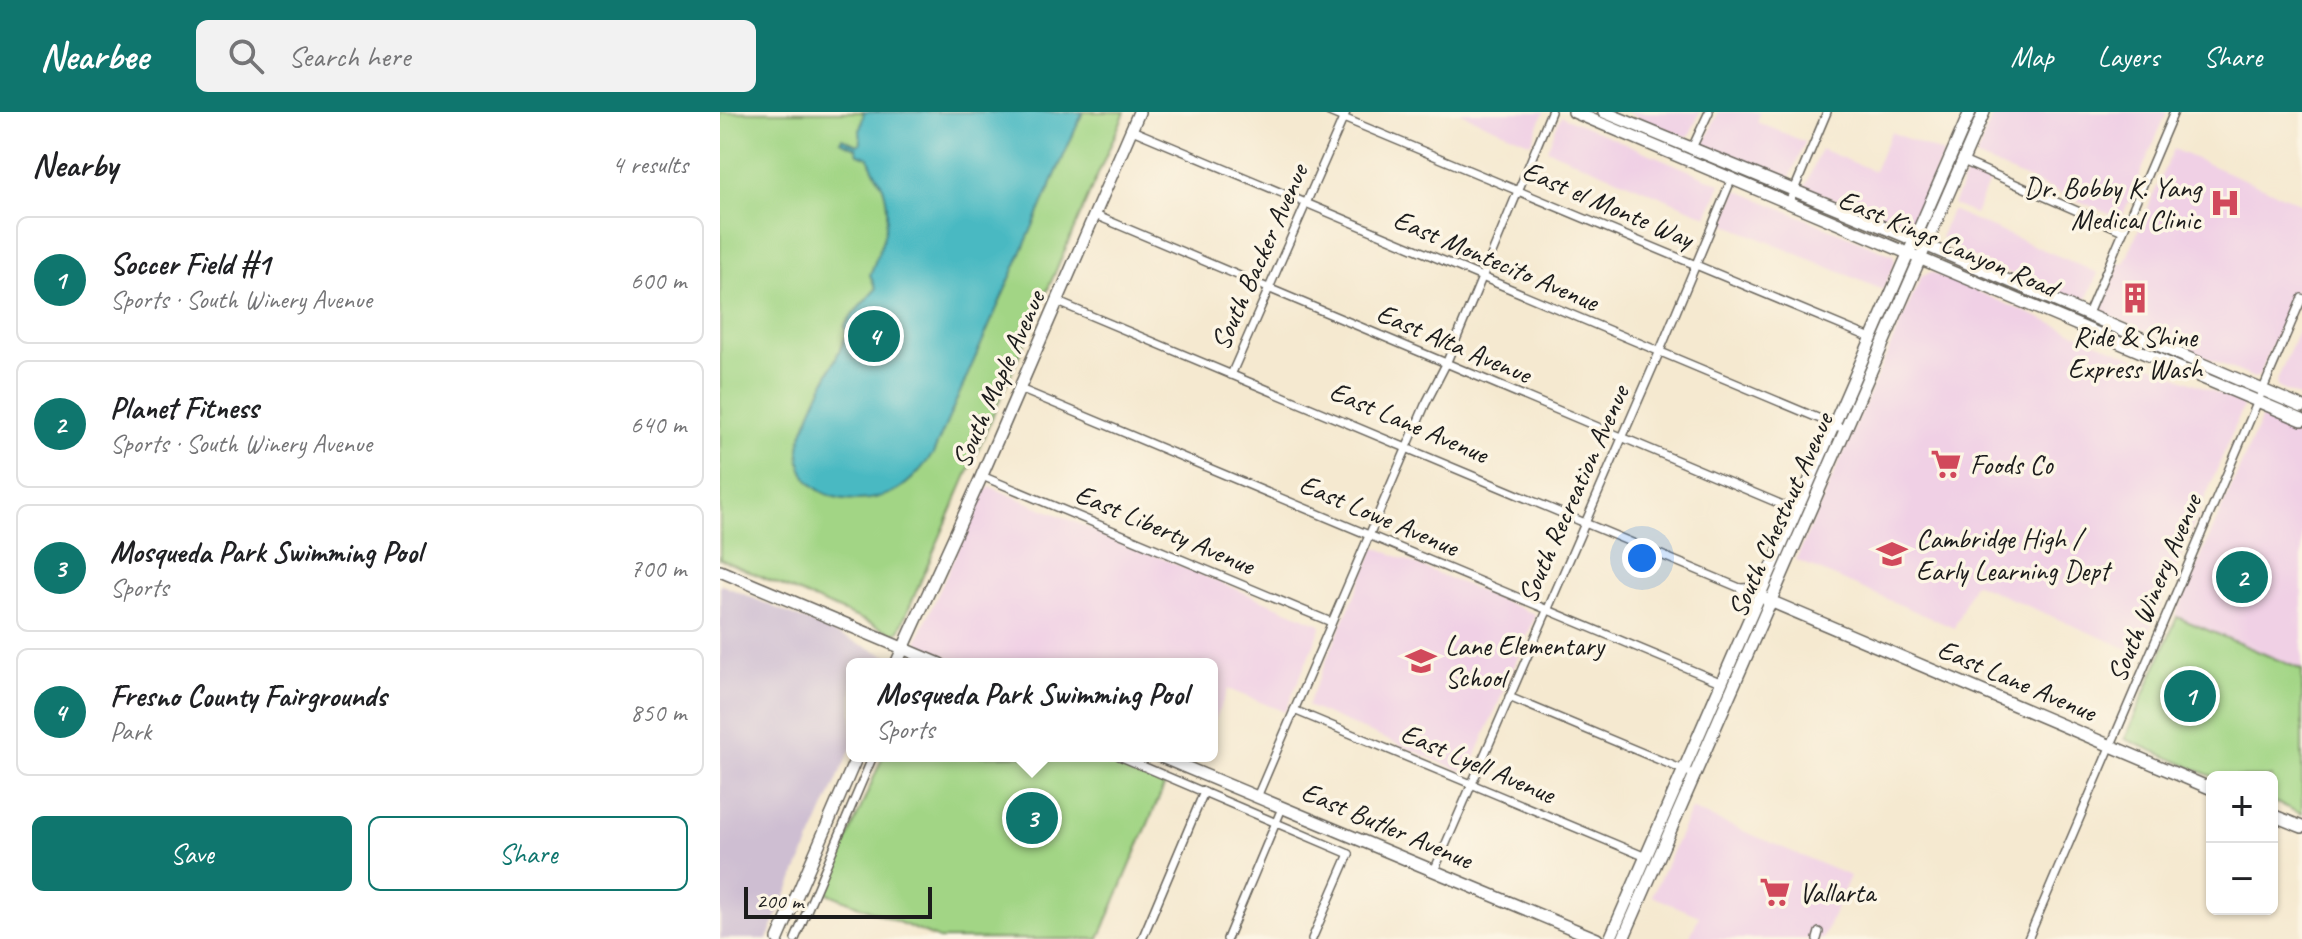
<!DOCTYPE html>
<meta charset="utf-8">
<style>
:root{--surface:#fff;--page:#f2f2f2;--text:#202124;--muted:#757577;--line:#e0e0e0;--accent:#0f766e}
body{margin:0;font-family:Caveat,sans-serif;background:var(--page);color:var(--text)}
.controls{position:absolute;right:24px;bottom:24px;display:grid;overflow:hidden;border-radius:12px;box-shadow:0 2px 6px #0004}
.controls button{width:72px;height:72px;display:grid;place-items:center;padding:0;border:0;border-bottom:2px solid var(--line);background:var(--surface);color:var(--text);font:40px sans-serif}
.scale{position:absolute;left:24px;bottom:20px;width:188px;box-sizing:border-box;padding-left:8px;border:4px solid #1c1c1c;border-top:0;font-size:22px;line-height:28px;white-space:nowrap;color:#1c1c1c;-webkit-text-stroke:6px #fcf5e5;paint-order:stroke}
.you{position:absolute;left:922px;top:446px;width:28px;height:28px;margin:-20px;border:6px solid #fff;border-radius:50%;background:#1a73e8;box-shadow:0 0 0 12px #1a73e833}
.badge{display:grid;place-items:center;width:52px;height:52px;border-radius:50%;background:var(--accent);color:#fff;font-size:26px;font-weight:700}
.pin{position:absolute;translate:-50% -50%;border:4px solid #fff;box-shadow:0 2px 8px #0006}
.popup{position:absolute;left:126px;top:546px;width:372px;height:104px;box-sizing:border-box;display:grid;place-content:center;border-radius:12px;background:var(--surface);filter:drop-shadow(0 2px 6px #0005);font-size:26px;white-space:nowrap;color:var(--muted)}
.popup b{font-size:30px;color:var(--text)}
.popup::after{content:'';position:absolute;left:50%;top:100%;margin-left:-16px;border:16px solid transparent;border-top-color:var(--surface)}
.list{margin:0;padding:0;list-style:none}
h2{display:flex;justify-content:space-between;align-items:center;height:104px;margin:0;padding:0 32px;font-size:34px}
h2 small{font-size:26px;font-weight:400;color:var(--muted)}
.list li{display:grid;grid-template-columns:52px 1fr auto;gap:24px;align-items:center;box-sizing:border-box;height:128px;margin:0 16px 16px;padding:0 16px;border:2px solid var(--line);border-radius:12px}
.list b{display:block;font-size:30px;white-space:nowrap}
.list p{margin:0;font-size:26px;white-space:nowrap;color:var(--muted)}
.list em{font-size:26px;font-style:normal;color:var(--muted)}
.actions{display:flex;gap:16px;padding:24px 32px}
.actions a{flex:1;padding:18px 0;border:2px solid var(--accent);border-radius:12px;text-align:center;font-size:28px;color:var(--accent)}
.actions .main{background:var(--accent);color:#fff}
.icon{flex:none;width:44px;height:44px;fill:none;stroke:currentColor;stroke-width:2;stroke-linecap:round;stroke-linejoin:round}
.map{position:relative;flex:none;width:1582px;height:827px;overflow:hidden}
header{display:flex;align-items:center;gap:48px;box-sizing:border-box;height:112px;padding:0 40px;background:var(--accent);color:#fff}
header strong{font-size:38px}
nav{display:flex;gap:44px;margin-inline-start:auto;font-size:28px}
.search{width:560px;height:72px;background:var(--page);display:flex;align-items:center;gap:20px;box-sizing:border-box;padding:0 28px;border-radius:12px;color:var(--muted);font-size:30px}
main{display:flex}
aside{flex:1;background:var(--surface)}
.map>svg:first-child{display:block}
.built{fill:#f0d0e5}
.industrial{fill:#cebed2}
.green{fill:#a2d585;stroke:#5f7850;stroke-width:2}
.water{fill:#4ab9c2;stroke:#336a6f;stroke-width:2}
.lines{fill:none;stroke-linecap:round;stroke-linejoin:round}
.street-casing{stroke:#68645b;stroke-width:10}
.secondary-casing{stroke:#68645b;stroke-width:14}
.street{stroke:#fff;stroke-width:7}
.secondary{stroke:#fff;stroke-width:11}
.labels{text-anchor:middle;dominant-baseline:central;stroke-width:7;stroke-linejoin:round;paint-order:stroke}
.poi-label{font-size:28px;fill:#1c1c1c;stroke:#fcf5e5;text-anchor:start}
.street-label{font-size:28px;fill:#1c1c1c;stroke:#fcf5e5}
</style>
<header>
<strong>Nearbee</strong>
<div class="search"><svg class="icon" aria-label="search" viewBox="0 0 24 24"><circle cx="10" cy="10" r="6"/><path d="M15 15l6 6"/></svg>Search here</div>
<nav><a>Map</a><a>Layers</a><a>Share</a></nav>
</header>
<main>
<aside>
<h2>Nearby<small>4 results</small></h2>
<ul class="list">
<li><span class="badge">1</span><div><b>Soccer Field #1</b><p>Sports · South Winery Avenue</p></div><em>600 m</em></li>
<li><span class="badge">2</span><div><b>Planet Fitness</b><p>Sports · South Winery Avenue</p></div><em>640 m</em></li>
<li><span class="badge">3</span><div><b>Mosqueda Park Swimming Pool</b><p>Sports</p></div><em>700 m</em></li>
<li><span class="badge">4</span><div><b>Fresno County Fairgrounds</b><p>Park</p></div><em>850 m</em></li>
</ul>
<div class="actions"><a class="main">Save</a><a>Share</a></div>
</aside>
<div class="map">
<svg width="1582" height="827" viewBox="0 0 1582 827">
<rect width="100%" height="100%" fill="#fcf5e5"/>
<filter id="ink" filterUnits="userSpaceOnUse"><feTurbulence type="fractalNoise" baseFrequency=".0125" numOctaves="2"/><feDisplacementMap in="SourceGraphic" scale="16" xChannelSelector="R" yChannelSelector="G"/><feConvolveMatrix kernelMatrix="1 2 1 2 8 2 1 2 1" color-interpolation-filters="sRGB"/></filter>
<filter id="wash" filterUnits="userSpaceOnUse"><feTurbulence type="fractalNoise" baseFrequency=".006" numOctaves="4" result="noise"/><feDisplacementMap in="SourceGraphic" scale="32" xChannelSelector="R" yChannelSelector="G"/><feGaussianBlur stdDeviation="1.8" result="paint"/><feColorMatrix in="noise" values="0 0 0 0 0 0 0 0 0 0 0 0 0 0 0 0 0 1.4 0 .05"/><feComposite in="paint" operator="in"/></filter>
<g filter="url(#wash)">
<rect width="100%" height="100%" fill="#f5e9d0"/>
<g class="built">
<path d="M738,0H824L811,31Z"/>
<path d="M906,0H980L970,23L966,25Z"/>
<path d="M998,0H1037L1040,1L1037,10L1085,30L1069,68L984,33Z"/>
<path d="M1274,0H1447L1401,107L1256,45Z"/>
<path d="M841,4L1001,72L987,104L827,37Z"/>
<path d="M1171,20L1224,42L1189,116L1184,117L1085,75L1101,37L1154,59Z"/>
<path d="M1453,37L1582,92V163L1539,264L1534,266L1381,200L1379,197L1399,151L1404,152Z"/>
<path d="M1247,61L1269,70L1255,102L1233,93Z"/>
<path d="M1017,78L1173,143L1175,150L1163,178L1003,111Z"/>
<path d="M1231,98L1378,161L1364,194L1226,133L1221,124Z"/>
<path d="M1211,160L1521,291L1523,295L1420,542L1254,471L1234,516L1076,448L1201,165Z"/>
<path d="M1582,210V286L1558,276L1556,271Z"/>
<path d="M1547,302L1582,318V558L1455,504L1542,305Z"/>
<path d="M271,375L600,512L601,516L565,600L508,577L492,615V552H245L199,533L197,528L265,378Z"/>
<path d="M655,435L816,503L748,662L587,594Z"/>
<path d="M971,697L1130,764L1103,827H969L979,804L932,784Z"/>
</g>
<path class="industrial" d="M0,472L170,545L168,552H132V634L47,827H0Z"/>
<g class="green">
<path d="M0,0H405L179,519L173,521L0,447Z"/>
<path d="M1457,505L1582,558V702L1552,689V665H1494L1405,627Z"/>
<path d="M163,644H378L445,672L379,827H219L105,780Z"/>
</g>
<path class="water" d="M144,0H363L213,342C203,355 193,368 179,377C143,398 78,391 79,338C80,316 116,248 126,224L125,214L132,203L156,177L150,163C161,134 174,107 163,75C159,65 151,57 149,46L138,42L136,36L120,29L122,26L137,33L141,31L140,18Z"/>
</g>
<g filter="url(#ink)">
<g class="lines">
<g class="street-casing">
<g id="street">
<path d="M609,0L1151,226"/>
<path d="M412,18L1124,317"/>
<path d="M971,38L989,0"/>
<path d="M1243,49L1403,119"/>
<path d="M1069,90L1107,0"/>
<path d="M375,103L1077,399"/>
<path d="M338,190L1020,476L1043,475"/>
<path d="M1367,204L1454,0"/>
<path d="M511,263L626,0"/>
<path d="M300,277L1000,570"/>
<path d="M262,364L611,510"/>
<path d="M1020,476L1034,494"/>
<path d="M789,585L973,662"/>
<path d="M574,598L926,745"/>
<path d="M399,644L629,742"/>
<path d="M537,685L705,293L726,252L831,0"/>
<path d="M714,759L939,241L1012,66"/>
<path d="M75,827L153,644"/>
<path d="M422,827L484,680"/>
<path d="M507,827L562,696"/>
<path d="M592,827L629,742"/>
<path d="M1097,827L1099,820"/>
<path d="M1308,827L1582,186"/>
</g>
</g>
<g class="secondary-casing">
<g id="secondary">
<path d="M854,0L1582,308"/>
<path d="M884,0L1182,123L1582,295"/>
<path d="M0,459L220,552"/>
<path d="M1043,486L1492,677"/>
<path d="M176,552L259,370L419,0"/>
<path d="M439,644L877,827"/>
<path d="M1552,703L1582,715"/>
<path d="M58,827L137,644"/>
<path d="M890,827L1250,0"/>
<path d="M903,827L1264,0"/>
</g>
</g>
<use href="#street" class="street"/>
<use href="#secondary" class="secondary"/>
</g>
</g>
<defs>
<g id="hospital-bare" transform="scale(2.4)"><path d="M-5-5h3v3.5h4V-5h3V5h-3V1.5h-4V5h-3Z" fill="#d1495b" stroke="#fcf5e5" stroke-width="2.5" paint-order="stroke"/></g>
<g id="building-bare" transform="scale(2.4)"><path d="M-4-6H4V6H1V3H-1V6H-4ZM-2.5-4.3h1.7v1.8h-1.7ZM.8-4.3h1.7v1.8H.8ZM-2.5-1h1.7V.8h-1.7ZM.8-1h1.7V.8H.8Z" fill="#d1495b" stroke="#fcf5e5" stroke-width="2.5" paint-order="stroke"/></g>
<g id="supermarket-bare" transform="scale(2.4)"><path d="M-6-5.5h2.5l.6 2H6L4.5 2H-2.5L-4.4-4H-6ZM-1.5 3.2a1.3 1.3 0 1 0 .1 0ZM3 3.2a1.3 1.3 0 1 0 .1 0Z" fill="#d1495b" stroke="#fcf5e5" stroke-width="2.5" paint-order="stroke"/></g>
<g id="school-bare" transform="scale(2.4)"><path d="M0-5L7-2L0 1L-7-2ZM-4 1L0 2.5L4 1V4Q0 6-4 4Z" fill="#d1495b" stroke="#fcf5e5" stroke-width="2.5" paint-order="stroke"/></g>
</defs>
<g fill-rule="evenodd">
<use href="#hospital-bare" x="1505" y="91"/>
<use href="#building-bare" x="1415" y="186"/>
<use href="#supermarket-bare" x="1226" y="352"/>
<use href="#school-bare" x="1172" y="442"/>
<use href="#school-bare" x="701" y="549"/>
<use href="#supermarket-bare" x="1055" y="780"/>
</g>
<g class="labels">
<g class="poi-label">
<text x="1481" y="75" text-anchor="end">Dr. Bobby K. Yang<tspan x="1481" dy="32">Medical Clinic</tspan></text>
<text x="1415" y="224" text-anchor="middle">Ride &amp; Shine<tspan x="1415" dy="32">Express Wash</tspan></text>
<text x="1250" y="352">Foods Co</text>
<text x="1196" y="426">Cambridge High /<tspan x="1196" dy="32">Early Learning Dept</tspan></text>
<text x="725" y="533">Lane Elementary<tspan x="725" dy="32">School</tspan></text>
<text x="1079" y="780">Vallarta</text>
</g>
<g class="street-label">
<text transform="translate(888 92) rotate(23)">East el Monte Way</text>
<text transform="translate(1228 131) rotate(23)">East Kings Canyon Road</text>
<text transform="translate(539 145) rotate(-66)">South Backer Avenue</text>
<text transform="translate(776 148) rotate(23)">East Montecito Avenue</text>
<text transform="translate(734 231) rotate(23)">East Alta Avenue</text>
<text transform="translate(278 267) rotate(-66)">South Maple Avenue</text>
<text transform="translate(689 310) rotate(23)">East Lane Avenue</text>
<text transform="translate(853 382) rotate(-66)">South Recreation Avenue</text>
<text transform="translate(659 403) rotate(23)">East Lowe Avenue</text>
<text transform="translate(1060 403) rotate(-66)">South Chestnut Avenue</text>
<text transform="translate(445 417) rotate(23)">East Liberty Avenue</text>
<text transform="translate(1434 476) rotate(-67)">South Winery Avenue</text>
<text transform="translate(1297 568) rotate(23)">East Lane Avenue</text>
<text transform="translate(758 651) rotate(23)">East Lyell Avenue</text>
<text transform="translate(667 713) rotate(23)">East Butler Avenue</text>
</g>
</g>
</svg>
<div class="controls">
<button>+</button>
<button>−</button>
</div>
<div class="scale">200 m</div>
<div class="you"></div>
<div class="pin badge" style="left:1470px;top:584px">1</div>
<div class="pin badge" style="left:1522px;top:465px">2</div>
<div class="pin badge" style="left:312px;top:706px">3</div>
<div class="popup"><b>Mosqueda Park Swimming Pool</b>Sports</div>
<div class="pin badge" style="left:154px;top:224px">4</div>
</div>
</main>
